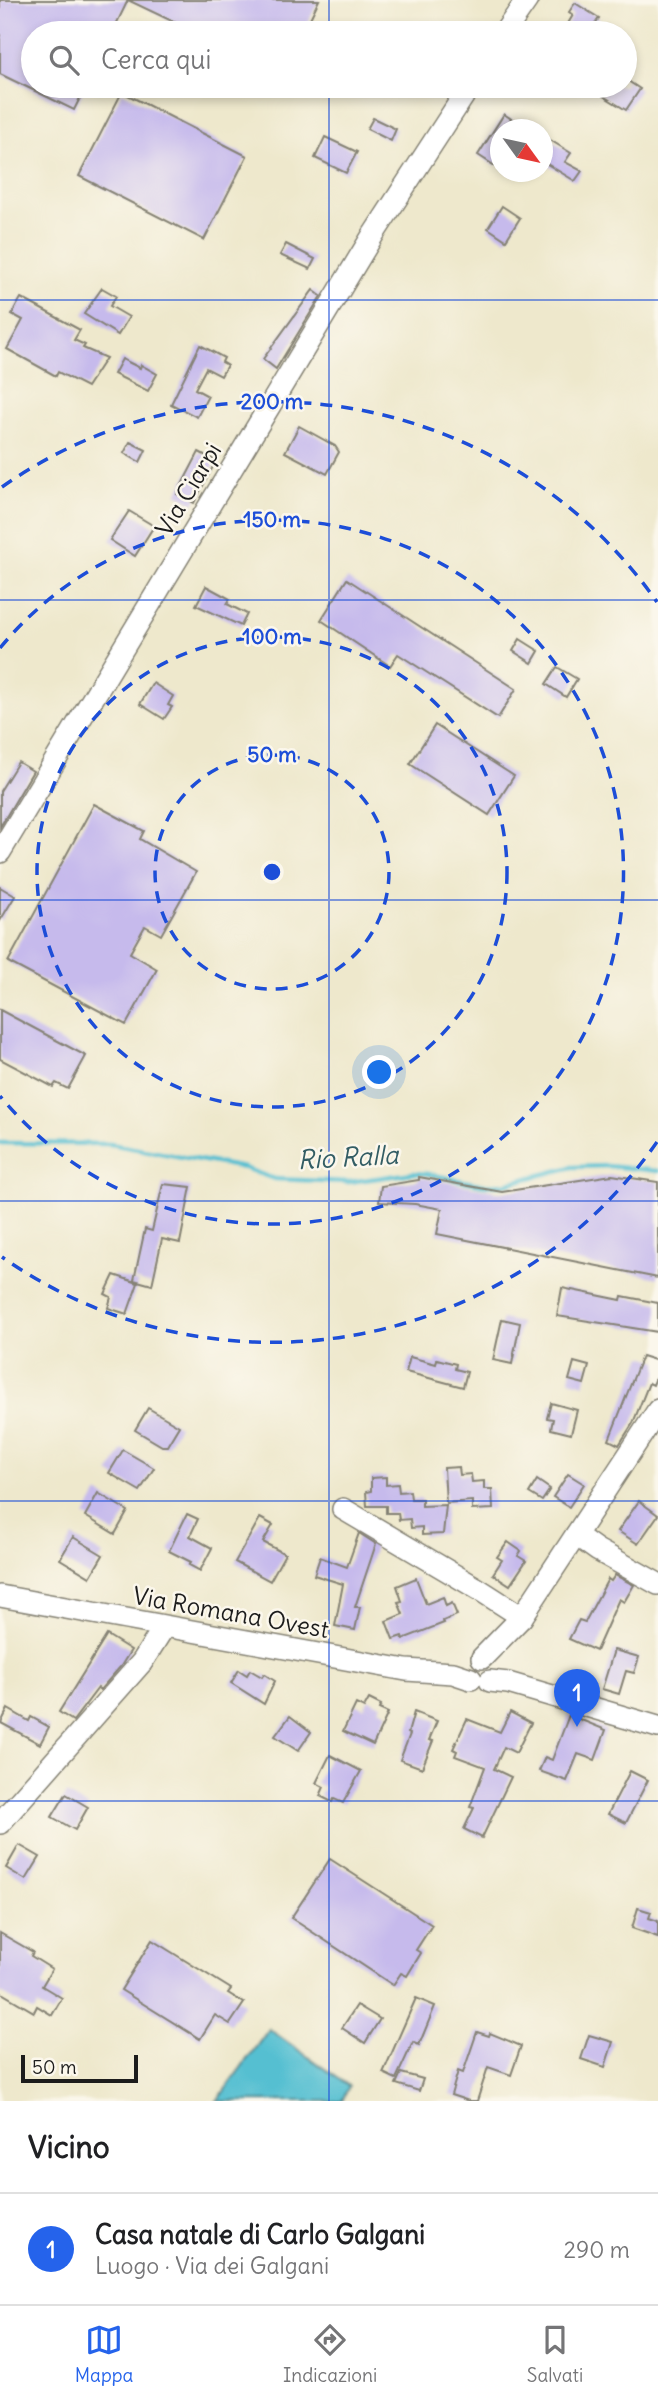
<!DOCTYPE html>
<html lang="it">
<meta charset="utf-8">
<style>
:root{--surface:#fff;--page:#f2f2f2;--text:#202124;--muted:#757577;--line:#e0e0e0;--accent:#2563eb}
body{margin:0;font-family:Delius,sans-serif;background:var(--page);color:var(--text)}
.compass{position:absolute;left:490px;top:119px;width:63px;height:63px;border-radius:50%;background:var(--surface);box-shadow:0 4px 10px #0003;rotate:123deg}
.scale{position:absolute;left:21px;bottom:18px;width:117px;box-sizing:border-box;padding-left:7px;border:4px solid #1c1c1c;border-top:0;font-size:19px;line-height:24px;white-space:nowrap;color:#1c1c1c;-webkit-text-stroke:5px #fbf7ec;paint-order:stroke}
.you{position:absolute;left:380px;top:1073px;width:24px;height:24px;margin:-18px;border:5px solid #fff;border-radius:50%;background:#1a73e8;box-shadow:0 0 0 10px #1a73e833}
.badge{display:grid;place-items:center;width:46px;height:46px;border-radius:50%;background:var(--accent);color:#fff;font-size:23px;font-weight:700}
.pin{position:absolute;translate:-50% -58px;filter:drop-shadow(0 2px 4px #0008)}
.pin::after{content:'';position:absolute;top:37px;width:24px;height:21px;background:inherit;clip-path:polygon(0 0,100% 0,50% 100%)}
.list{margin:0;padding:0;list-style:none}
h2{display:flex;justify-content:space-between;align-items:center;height:91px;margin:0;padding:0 28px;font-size:30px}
h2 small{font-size:23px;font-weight:400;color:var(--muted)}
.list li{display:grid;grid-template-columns:46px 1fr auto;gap:21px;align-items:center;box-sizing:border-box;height:112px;padding:0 28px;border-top:2px solid var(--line)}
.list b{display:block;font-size:26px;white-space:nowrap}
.list p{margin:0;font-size:23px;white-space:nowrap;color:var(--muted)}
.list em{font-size:23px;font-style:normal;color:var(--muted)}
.icon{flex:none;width:38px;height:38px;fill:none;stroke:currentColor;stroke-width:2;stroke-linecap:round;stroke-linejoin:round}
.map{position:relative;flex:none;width:658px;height:2101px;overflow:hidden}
.search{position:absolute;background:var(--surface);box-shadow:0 4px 10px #0003;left:21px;right:21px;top:21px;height:77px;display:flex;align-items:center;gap:18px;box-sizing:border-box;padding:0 24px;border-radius:38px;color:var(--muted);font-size:26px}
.sheet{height:203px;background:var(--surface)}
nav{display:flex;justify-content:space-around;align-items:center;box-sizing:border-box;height:98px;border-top:2px solid var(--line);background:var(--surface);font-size:19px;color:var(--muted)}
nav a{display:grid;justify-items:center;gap:4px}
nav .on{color:var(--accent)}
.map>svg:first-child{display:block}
.water{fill:#55bfd1;stroke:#386e76;stroke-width:2}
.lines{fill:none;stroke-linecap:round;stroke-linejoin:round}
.stream{stroke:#55bfd1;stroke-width:4.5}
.building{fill:#c6baec}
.minor-casing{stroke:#858274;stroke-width:24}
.minor{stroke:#fff;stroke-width:21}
.grid{fill:none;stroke:#1d4ed8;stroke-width:2;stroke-opacity:0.55}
.ring{fill:none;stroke:#1d4ed8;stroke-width:3.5;stroke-dasharray:12 9}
.labels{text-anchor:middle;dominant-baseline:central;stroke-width:5;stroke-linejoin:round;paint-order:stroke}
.street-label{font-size:24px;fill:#1c1c1c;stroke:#fbf7ec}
.water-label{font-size:26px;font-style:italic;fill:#335d64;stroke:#fbf7ec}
.centre{fill:#1d4ed8;stroke:#fbf7ec;stroke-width:3.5}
.ring-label{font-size:21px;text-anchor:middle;font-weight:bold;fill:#1d4ed8;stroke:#fbf7ec;stroke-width:5;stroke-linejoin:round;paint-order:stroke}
</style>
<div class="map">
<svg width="658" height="2101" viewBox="0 0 658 2101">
<rect width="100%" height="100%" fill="#fbf7ec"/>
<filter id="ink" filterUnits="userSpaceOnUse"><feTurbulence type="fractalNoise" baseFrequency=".0143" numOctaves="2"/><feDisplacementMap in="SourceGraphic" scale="14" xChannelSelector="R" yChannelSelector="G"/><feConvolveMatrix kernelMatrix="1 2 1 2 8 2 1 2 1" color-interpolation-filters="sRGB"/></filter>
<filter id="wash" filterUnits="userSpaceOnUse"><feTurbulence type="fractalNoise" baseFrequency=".00686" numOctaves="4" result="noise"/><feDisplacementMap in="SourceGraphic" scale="28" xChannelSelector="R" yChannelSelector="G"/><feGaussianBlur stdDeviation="1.57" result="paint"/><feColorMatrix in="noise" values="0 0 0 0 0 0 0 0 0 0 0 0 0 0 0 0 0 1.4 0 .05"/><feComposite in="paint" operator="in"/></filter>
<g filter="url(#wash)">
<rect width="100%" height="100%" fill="#eee8cc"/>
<path class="water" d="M269,2029L349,2086L342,2101H217Z"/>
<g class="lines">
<path class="stream" d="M0,1143L110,1144L244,1168L274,1179L349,1182L413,1173L428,1174L484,1185L505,1184L572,1167L608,1166L658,1171"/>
</g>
<g id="blocks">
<g class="building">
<path d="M0,0H319L303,33H197L128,0L112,33H33V86H86L74,110L0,74Z"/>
<path d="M575,3L599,18L589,33H576L566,27L573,15L569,12Z"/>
<path d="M625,79L640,89L626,110L587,86H625Z"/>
<path d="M122,92L247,156L204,240L79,176Z"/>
<path d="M504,114L528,130H500V157L495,166L478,155Z"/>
<path d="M373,118L396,129L391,141L367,129Z"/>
<path d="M542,135L571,153L565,162L582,171L575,181L542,161Z"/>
<path d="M325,137L357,152L346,173L315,158Z"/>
<path d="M502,206L520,218L506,240L488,228Z"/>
<path d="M286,244L315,259L310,269L280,255Z"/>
<path d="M102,288L116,296L110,306L129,317L118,335L84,314Z"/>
<path d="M313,290L321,296L276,369L263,359Z"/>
<path d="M21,298L80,330L74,340L85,345L83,348L106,358L87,387L58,372L56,376L7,349L23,320L12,314Z"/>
<path d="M200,345L224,358L222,362L227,365L221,376L206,368L195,389L208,396L197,417L171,404Z"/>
<path d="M122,359L140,368L141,365L157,374L148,391L114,374Z"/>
<path d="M299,426L335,446L339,452L327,474L285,452Z"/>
<path d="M130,442L146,450L140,462L124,453Z"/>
<path d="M199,452L216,461L194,503L177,494Z"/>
<path d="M129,511L154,526L135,556L110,540Z"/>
<path d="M347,579L516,689L498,718L398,654L390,666L321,620Z"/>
<path d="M206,586L230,599L227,604L247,614L241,626L196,605Z"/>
<path d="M520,639L539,651L532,663L513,651Z"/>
<path d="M557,667L577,679L566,697L546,684Z"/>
<path d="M153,683L173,696L168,705L172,707L164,719L140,704Z"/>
<path d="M435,725L514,776L489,815L410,764Z"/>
<path d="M18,762L33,771L0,827V791Z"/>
<path d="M94,804L144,831L140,839L196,872L161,935L145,926L130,953L157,969L126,1025L8,962Z"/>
<path d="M0,887L15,896L0,921Z"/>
<path d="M0,1010L86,1056L68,1089L56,1083L53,1087L0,1059Z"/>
<path d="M612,1175L658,1182V1278L437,1234L442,1209L415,1204L379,1202L381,1186L419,1180V1177L502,1192Z"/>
<path d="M163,1184L191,1187L180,1243L162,1239L152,1285L134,1280L145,1229L152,1231Z"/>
<path d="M114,1275L138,1283L127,1314L108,1308L111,1297L105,1294Z"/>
<path d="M562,1288L621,1300L622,1296L658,1303V1332L557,1316Z"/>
<path d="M502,1319L520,1323L512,1364L493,1360Z"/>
<path d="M642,1356L658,1361V1373L653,1385L649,1383L633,1423L619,1445L609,1440Z"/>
<path d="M410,1357L436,1364L437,1359L456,1364L455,1369L467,1372L463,1387L406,1372Z"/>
<path d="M574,1362L589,1366L584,1384L569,1380Z"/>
<path d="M551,1403L577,1410L571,1434L551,1429L553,1419L547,1418Z"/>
<path d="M148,1408L179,1426L167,1446H162L135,1430Z"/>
<path d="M123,1450L154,1468L140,1491L109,1473Z"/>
<path d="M459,1467L460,1475L471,1474L472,1482L484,1481V1489H492L493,1509L472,1510V1501L446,1503L444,1468Z"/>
<path d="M568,1474L584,1484L569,1507L553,1497Z"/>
<path d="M386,1477V1485L398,1484L399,1492L410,1491L411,1499H422V1506L446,1505L443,1534L422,1535V1527L411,1528L410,1519L399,1520L398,1513H386V1506H367L366,1492L371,1491V1478Z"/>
<path d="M537,1480L550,1489L542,1501L529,1493Z"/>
<path d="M98,1493L128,1511L115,1534L85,1516Z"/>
<path d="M639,1501L658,1515L638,1544L618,1531Z"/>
<path d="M187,1514L198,1519L190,1536L212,1548L200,1571L189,1565L191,1562L169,1551Z"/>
<path d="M260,1518L273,1525L263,1542L285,1554L270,1581L235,1562Z"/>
<path d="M359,1533L376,1544L355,1607H360L355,1630L335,1626L343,1584L314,1575L320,1557L347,1567Z"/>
<path d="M73,1537L103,1555L90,1577L60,1559Z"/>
<path d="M508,1542L521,1551L518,1556L526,1561L510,1585L493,1574L502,1560L497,1557Z"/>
<path d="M615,1575L634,1585L624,1602L619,1599L596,1651L569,1639L579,1620L585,1622L608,1579L611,1581Z"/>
<path d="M416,1578L426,1604L443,1597L446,1606L452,1603L457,1615L443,1621L444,1623L403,1639L402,1636L393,1639L386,1621L403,1614L398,1602L402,1601L397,1586Z"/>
<path d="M107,1635L131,1650L121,1666L100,1690L98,1688L73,1721L59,1712Z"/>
<path d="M614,1650L639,1657L634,1673L626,1671L619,1694L602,1689Z"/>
<path d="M239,1670L247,1675L250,1670L262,1677L264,1674L275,1681L264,1704L231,1683Z"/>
<path d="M369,1699L381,1705L379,1709L388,1713L373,1745L343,1731L356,1704L364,1708Z"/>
<path d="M8,1709L29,1721L31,1717L49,1727L40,1744L1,1723Z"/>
<path d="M414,1712L437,1721L429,1740L433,1741L422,1768L400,1760L410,1734L408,1733Z"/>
<path d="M510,1712L531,1723L516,1753L504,1747L494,1769L511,1777L482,1838L464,1829L474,1808L470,1807L485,1767L455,1756L457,1751L453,1749L467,1719L500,1732Z"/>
<path d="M569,1715L606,1730L595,1760L578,1754L567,1781L539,1771L545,1757L552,1760Z"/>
<path d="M290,1716L311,1732L298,1751L275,1736Z"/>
<path d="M330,1755L361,1771L343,1803L334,1799L332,1802L320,1796L324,1787L316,1783Z"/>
<path d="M630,1771L648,1780L626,1823L608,1814Z"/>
<path d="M66,1794L88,1807L75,1830L52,1817Z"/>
<path d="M19,1845L40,1857L26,1880L6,1868Z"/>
<path d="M330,1859L432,1925L416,1950L421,1953L407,1976L401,1973L393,1985L291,1918Z"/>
<path d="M638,1908L651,1912L649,1918L658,1921V1937L632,1928Z"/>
<path d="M0,1933L33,1952L31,1956L52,1969L42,1986L62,1998L52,2015L37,2006L34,2012L0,1992Z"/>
<path d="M152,1940L231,1989L228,1993L244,2003L230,2024L215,2015L200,2039L121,1990Z"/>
<path d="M416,1998L435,2006L419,2045L413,2042L396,2079L383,2073Z"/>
<path d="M357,2005L380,2019L365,2043L342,2028Z"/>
<path d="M477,2032L489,2036L490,2033L521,2046L511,2075L488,2067L477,2101H469L451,2095L458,2071L463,2073Z"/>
<path d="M589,2035L613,2042L605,2067L581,2059Z"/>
<path d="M401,2073L423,2079L419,2091L396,2084Z"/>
</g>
</g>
</g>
<g filter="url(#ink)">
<use href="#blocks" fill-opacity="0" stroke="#858274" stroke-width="2"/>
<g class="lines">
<g class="minor-casing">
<g id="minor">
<path d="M504,33L527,0"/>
<path d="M0,852L373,235L470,86"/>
<path d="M343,1509L480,1590L522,1617"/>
<path d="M576,1535L597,1550L658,1584"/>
<path d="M0,1596L406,1670L453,1673L471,1679"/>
<path d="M482,1658L522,1617L658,1410"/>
<path d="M490,1681L508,1683L658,1727"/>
<path d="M0,1823L142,1662L164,1627"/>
</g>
</g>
<use href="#minor" class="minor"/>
</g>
</g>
<path class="grid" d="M329,0V33M329,86V2101M0,300H658M0,600H658M0,900H658M0,1201H658M0,1501H658M0,1801H658"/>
<g class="ring">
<circle cx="272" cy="872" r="117"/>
<circle cx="272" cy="872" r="235"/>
<path d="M0 648A352 352 0 1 1 0 1096"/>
<path d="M657 1142A470 470 0 0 1 2 1257M2 487A470 470 0 0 1 657 602"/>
</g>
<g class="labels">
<g class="street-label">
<text transform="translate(188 489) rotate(-59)">Via Ciarpi</text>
<text transform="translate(231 1612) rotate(10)">Via Romana Ovest</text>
</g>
<g class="water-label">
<text transform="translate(348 1157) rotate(-3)">Rio Ralla</text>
</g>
</g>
<circle cx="272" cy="872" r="10" class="centre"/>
<g class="ring-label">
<text x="272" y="409">200 m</text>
<text x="272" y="527">150 m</text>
<text x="272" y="644">100 m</text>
<text x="272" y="762">50 m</text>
</g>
</svg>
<svg class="compass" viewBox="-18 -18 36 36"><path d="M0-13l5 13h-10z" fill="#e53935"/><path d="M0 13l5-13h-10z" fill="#757577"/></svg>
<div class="scale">50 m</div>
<div class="you"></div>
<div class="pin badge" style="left:577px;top:1727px">1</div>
<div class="search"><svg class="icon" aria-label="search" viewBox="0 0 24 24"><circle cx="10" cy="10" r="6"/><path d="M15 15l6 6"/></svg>Cerca qui</div>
</div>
<section class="sheet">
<h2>Vicino<small></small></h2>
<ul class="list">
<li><span class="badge">1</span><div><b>Casa natale di Carlo Galgani</b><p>Luogo · Via dei Galgani</p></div><em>290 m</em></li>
</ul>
</section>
<nav>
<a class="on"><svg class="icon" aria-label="map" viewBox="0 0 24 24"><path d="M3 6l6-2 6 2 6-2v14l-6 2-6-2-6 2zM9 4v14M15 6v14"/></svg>Mappa</a>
<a><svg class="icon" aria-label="directions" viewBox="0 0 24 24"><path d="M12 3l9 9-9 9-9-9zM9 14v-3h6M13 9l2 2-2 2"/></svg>Indicazioni</a>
<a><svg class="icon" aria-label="saved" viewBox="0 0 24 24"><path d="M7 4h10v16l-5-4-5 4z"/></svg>Salvati</a>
</nav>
